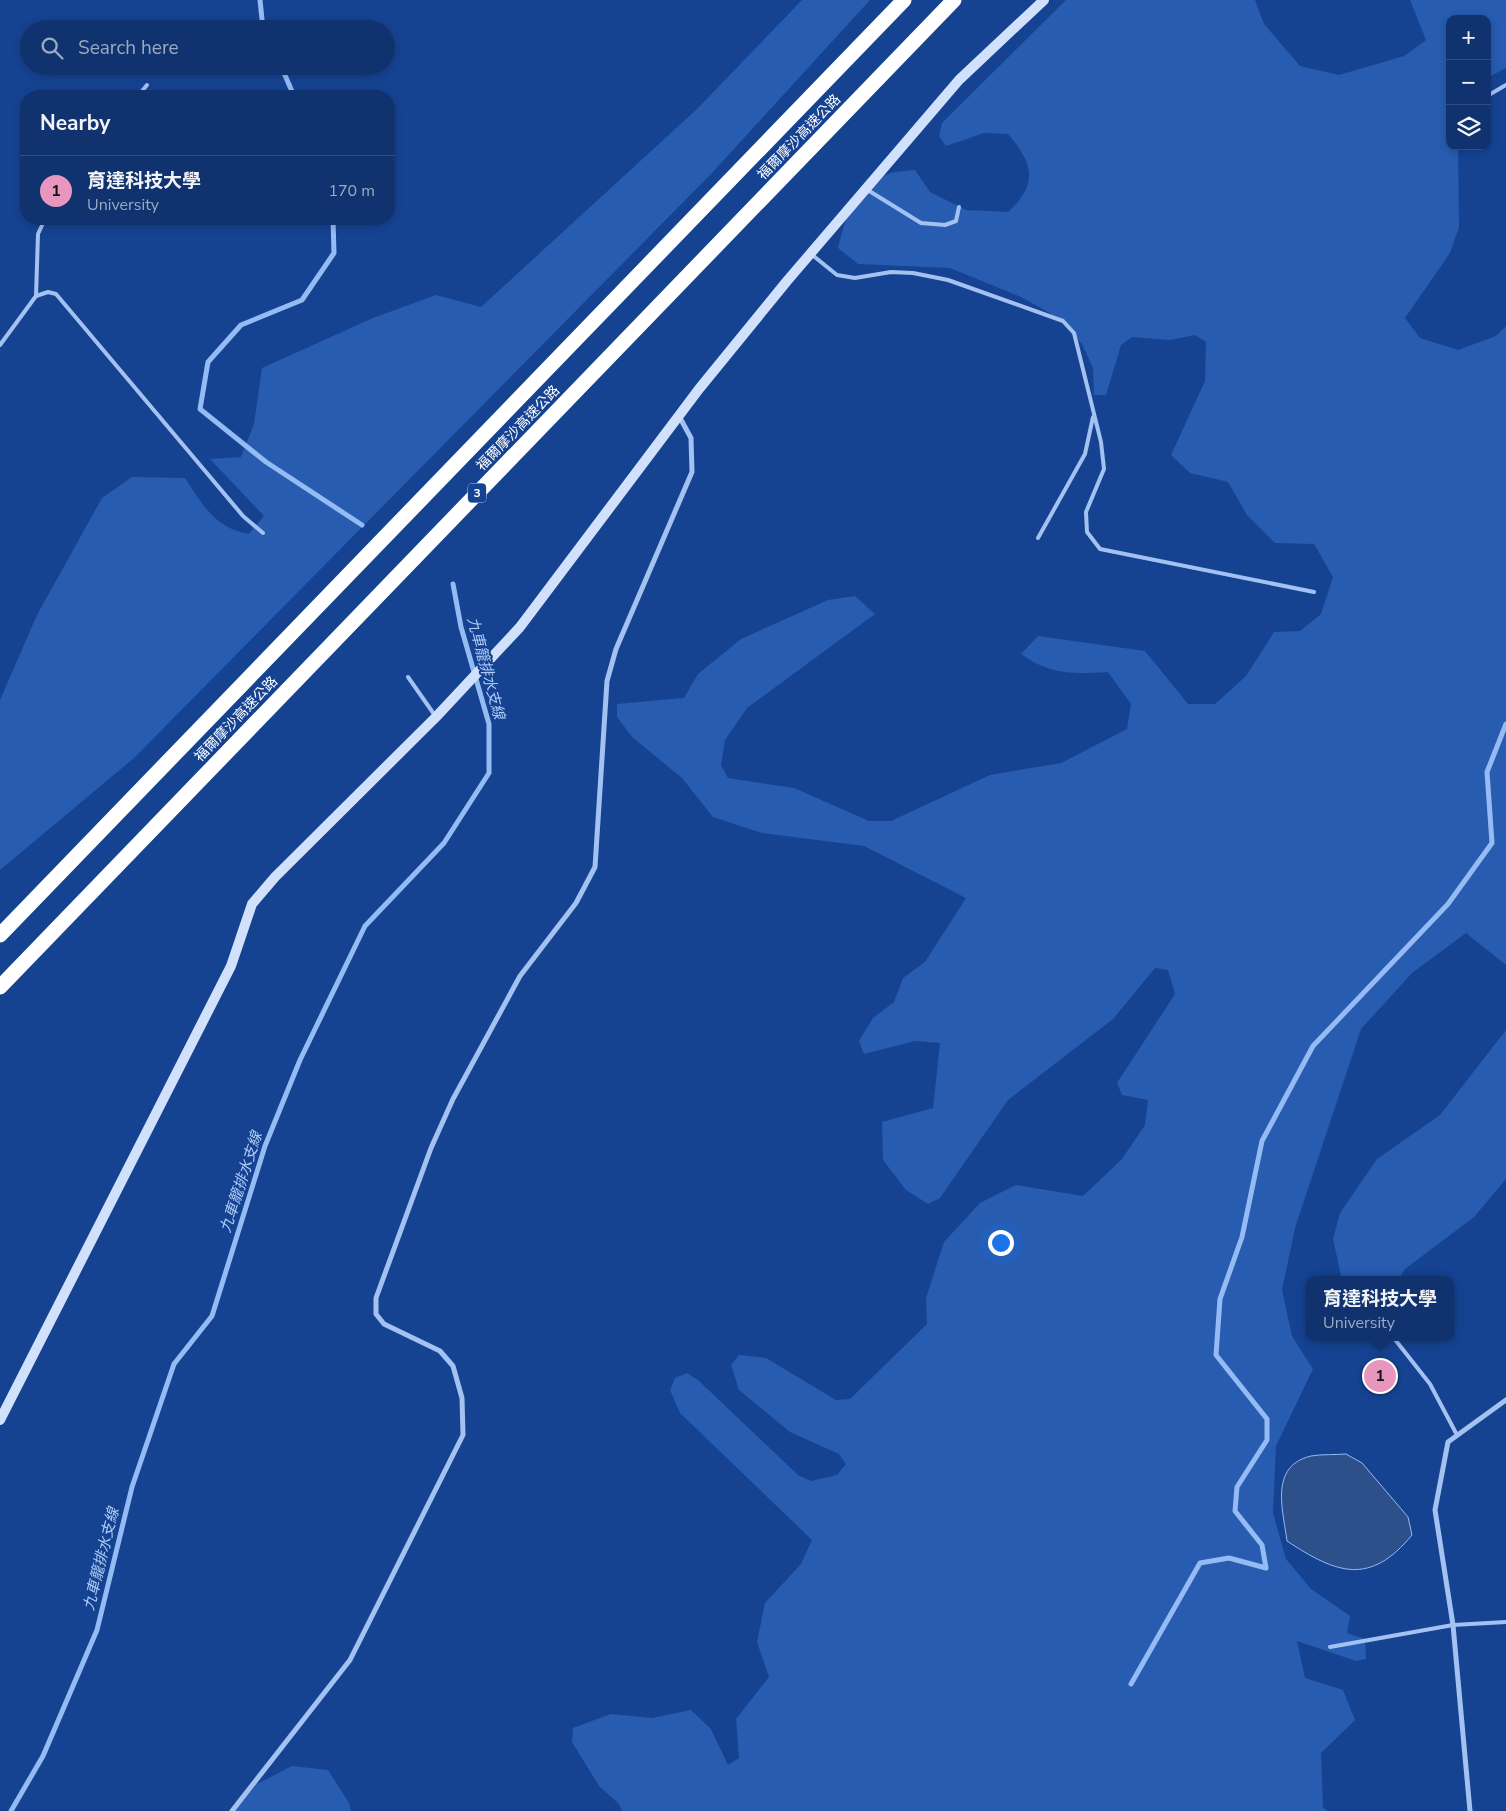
<!DOCTYPE html>
<meta charset="utf-8">
<style>
:root{--surface:#10326e;--page:#193a73;--text:#f1f3f6;--muted:#9caac2;--line:#304d81;--accent:#e797bd}
body{margin:0;font-family:"Nunito Sans","Noto Sans TC",sans-serif;background:var(--page);color:var(--text)}
.controls{position:absolute;right:15px;top:15px;display:grid;overflow:hidden;border-radius:10px;box-shadow:0 2px 8px #0003}
.controls button{width:45px;height:45px;display:grid;place-items:center;padding:0;border:0;border-bottom:1px solid var(--line);background:var(--surface);color:var(--text);font:25px sans-serif}
.you{position:absolute;left:1000px;top:1242px;width:18px;height:18px;margin:-12px;border:4px solid #fff;border-radius:50%;background:#1a73e8;box-shadow:0 0 0 8px #1a73e833}
.badge{display:grid;place-items:center;width:32px;height:32px;border-radius:50%;background:var(--accent);color:#111;font-size:16px;font-weight:700}
.pin{position:absolute;translate:-50% -50%;border:2px solid #fff;box-shadow:0 1px 5px #0006}
.popup{position:absolute;left:1306px;top:1276px;width:148px;height:65px;box-sizing:border-box;display:grid;place-content:center;border-radius:10px;background:var(--surface);filter:drop-shadow(0 1px 4px #0005);font-size:16px;white-space:nowrap;color:var(--muted)}
.popup b{font-size:19px;color:var(--text)}
.popup::after{content:'';position:absolute;left:50%;top:100%;margin-left:-10px;border:10px solid transparent;border-top-color:var(--surface)}
.list{margin:0;padding:0;list-style:none}
h2{display:flex;justify-content:space-between;align-items:center;height:65px;margin:0;padding:0 20px;font-size:21px}
h2 small{font-size:16px;font-weight:400;color:var(--muted)}
.list li{display:grid;grid-template-columns:32px 1fr auto;gap:15px;align-items:center;box-sizing:border-box;height:70px;padding:0 20px;border-top:1px solid var(--line)}
.list b{display:block;font-size:19px;white-space:nowrap}
.list p{margin:0;font-size:16px;white-space:nowrap;color:var(--muted)}
.list em{font-size:16px;font-style:normal;color:var(--muted)}
.icon{flex:none;width:28px;height:28px;fill:none;stroke:currentColor;stroke-width:2;stroke-linecap:round;stroke-linejoin:round}
.map{position:relative;flex:none;width:1506px;height:1811px;overflow:hidden}
.search{position:absolute;background:var(--surface);box-shadow:0 2px 8px #0003;left:20px;top:20px;width:375px;height:55px;display:flex;align-items:center;gap:12px;box-sizing:border-box;padding:0 18px;border-radius:28px;color:var(--muted);font-size:19px}
.panel{position:absolute;background:var(--surface);box-shadow:0 2px 8px #0003;left:20px;top:90px;width:375px;height:135px;border-radius:20px}
.map>svg:first-child{display:block}
.green{fill:#275cb1}
.water{fill:#2d4f8a;stroke:#95bbf4}
.lines{fill:none;stroke-linecap:round;stroke-linejoin:round}
.stream{stroke:#95bbf4;stroke-width:5}
.lane{stroke:#a3c1f1;stroke-width:4}
.street{stroke:#a3c1f1;stroke-width:5}
.secondary{stroke:#d1e1fc;stroke-width:10}
.highway{stroke:#fff;stroke-width:15}
.labels{text-anchor:middle;dominant-baseline:central;stroke-width:4;stroke-linejoin:round;paint-order:stroke}
.shield{fill:#154392;stroke:#b9c7de;stroke-width:1}
.shield-label{font-size:12px;font-weight:bold;fill:#fff}
.street-label{font-size:14px;fill:#fff;stroke:#154392}
.water-label{font-size:15px;font-style:italic;fill:#afcbf8;stroke:#154392}
</style>
<div class="map">
<svg width="1506" height="1811" viewBox="0 0 1506 1811">
<rect width="100%" height="100%" fill="#154392"/>
<g class="green">
<path d="M802,0H870L712,173L134,758L0,870V700L37,615L102,498L132,477L185,478C202,504 216,529 249,534L264,516L210,459L241,457L254,424L262,368L373,318L436,295L481,307L697,109Z"/>
<path d="M1066,0H1255L1264,24L1300,66L1339,75L1404,56L1426,40L1410,0H1506V68L1487,78V19H1450V146H1458L1459,227L1450,253L1405,318L1420,338L1458,350L1496,336L1506,326V965L1466,933L1412,973L1361,1029L1295,1228L1282,1290L1292,1336L1313,1369L1276,1446L1273,1513L1286,1559L1311,1589L1350,1616L1347,1633L1365,1639L1366,1659L1356,1661L1297,1641L1305,1678L1343,1690L1355,1720L1321,1753L1323,1808L1328,1811H622L619,1804L599,1786L572,1742L573,1728L611,1714L652,1718L691,1710L711,1729L728,1765L739,1758L736,1719L769,1677L757,1642L765,1603L801,1564L812,1540L680,1413L670,1390L675,1378L687,1373L698,1380L798,1475L811,1481L837,1475L846,1464L839,1454L790,1432L739,1390L731,1365L739,1355L766,1358L836,1400L850,1399L927,1324L926,1298L944,1242L980,1203L1016,1185L1083,1196L1122,1159L1145,1125L1148,1100L1122,1095L1117,1083L1175,994L1168,970L1155,968L1113,1019L1008,1100L940,1198L928,1204L906,1190L883,1160L882,1122L933,1108L940,1043L915,1041L864,1054L859,1041L873,1018L894,1002L903,978L925,962L966,898L864,846L762,833L713,817L682,778L632,737L617,717V704L684,698L698,674L741,639L828,600L855,596L875,614L747,708L725,740L721,765L728,778L794,788L869,821H891L990,775L1061,763L1127,729L1131,704L1108,672C1074,674 1050,675 1021,654L1038,636L1145,651L1188,704H1215L1246,676L1274,632L1300,631L1321,614L1333,577L1314,544L1275,543L1247,515L1228,482L1190,473L1171,455L1205,381L1206,342L1195,335L1170,340L1132,337L1121,345L1106,395H1094L1093,368L1082,344L1055,316L1021,297L950,268L858,264L838,248C846,217 853,186 888,174C896,171 907,171 915,170L930,192L966,210L1008,212C1039,184 1033,163 1008,134L984,133L946,146L939,136L942,123Z"/>
<path d="M1506,1030V1179L1474,1217L1405,1269L1398,1280H1342L1333,1239L1340,1213L1377,1159L1440,1115Z"/>
<path d="M292,1766L328,1770L349,1803L351,1811H233L257,1784Z"/>
</g>
<path class="water" d="M1346,1454L1362,1463L1408,1517L1412,1535C1370,1586 1337,1574 1287,1541C1283,1510 1269,1466 1311,1456C1322,1454 1335,1455 1346,1454Z"/>
<g class="lines">
<g class="stream">
<path d="M260,0L263,29"/>
<path d="M281,66L294,96"/>
<path d="M333,219L334,253L302,300L241,325L208,362L200,409L266,462L362,525"/>
<path d="M1131,1684L1200,1563L1229,1558L1266,1568L1262,1545L1235,1511L1237,1487L1267,1440V1419L1216,1355L1220,1299L1242,1237L1262,1141L1313,1046L1448,904L1492,843L1487,772L1506,724"/>
<path d="M11,1811L43,1756L97,1630L132,1487L174,1364L212,1316L265,1146L300,1060L365,926L444,843L489,773V724L461,627L453,584"/>
</g>
<g class="lane">
<path d="M138,96L147,85"/>
<path d="M1487,96L1506,85"/>
<path d="M866,189L921,223L945,225L956,221L959,207"/>
<path d="M811,254L837,275L855,278L891,272L913,273L948,280L1063,321L1074,333L1101,442L1104,469L1086,512L1087,532L1100,549L1314,592"/>
<path d="M36,296L38,234L45,219"/>
<path d="M0,345L36,296L48,292L56,294L243,516L263,533"/>
<path d="M1038,538L1085,454L1093,417"/>
<path d="M408,677L436,717"/>
<path d="M1393,1337L1430,1384L1457,1435"/>
<path d="M1330,1647L1453,1625L1506,1622"/>
</g>
<g class="street">
<path d="M232,1811L350,1660L463,1435L462,1398L453,1366L440,1351L384,1324L376,1314V1298L431,1148L453,1099L520,976L576,903L595,867L607,681L616,649L692,472L691,438L679,416"/>
<path d="M1470,1811L1453,1625L1435,1510L1448,1442L1506,1400"/>
</g>
<path class="secondary" d="M0,1420L231,966L252,904L275,877L436,717L520,627L699,389L787,281L959,80L1044,0"/>
<g class="highway">
<path d="M0,935L904,0"/>
<path d="M0,987L954,0"/>
</g>
</g>
<g class="labels">
<rect class="shield" x="468" y="483.5" width="18" height="19" rx="4"/>
<g class="shield-label">
<text x="477" y="493">3</text>
</g>
<g class="street-label">
<text transform="translate(799 137) rotate(-46)">福爾摩沙高速公路</text>
<text transform="translate(518 428) rotate(-46)">福爾摩沙高速公路</text>
<text transform="translate(236 719) rotate(-46)">福爾摩沙高速公路</text>
</g>
<g class="water-label">
<text transform="translate(486 668) rotate(75)">九車籠排水支線</text>
<text transform="translate(241 1182) rotate(-72)">九車籠排水支線</text>
<text transform="translate(101 1559) rotate(-76)">九車籠排水支線</text>
</g>
</g>
</svg>
<div class="controls">
<button>+</button>
<button>−</button>
<button><svg class="icon" aria-label="layers" viewBox="0 0 24 24"><path d="M12 4l9 5-9 5-9-5zM3 14l9 5 9-5"/></svg></button>
</div>
<div class="you"></div>
<div class="pin badge" style="left:1380px;top:1376px">1</div>
<div class="popup"><b>育達科技大學</b>University</div>
<div class="search"><svg class="icon" aria-label="search" viewBox="0 0 24 24"><circle cx="10" cy="10" r="6"/><path d="M15 15l6 6"/></svg>Search here</div>
<section class="panel">
<h2>Nearby<small></small></h2>
<ul class="list">
<li><span class="badge">1</span><div><b>育達科技大學</b><p>University</p></div><em>170 m</em></li>
</ul>
</section>
</div>
